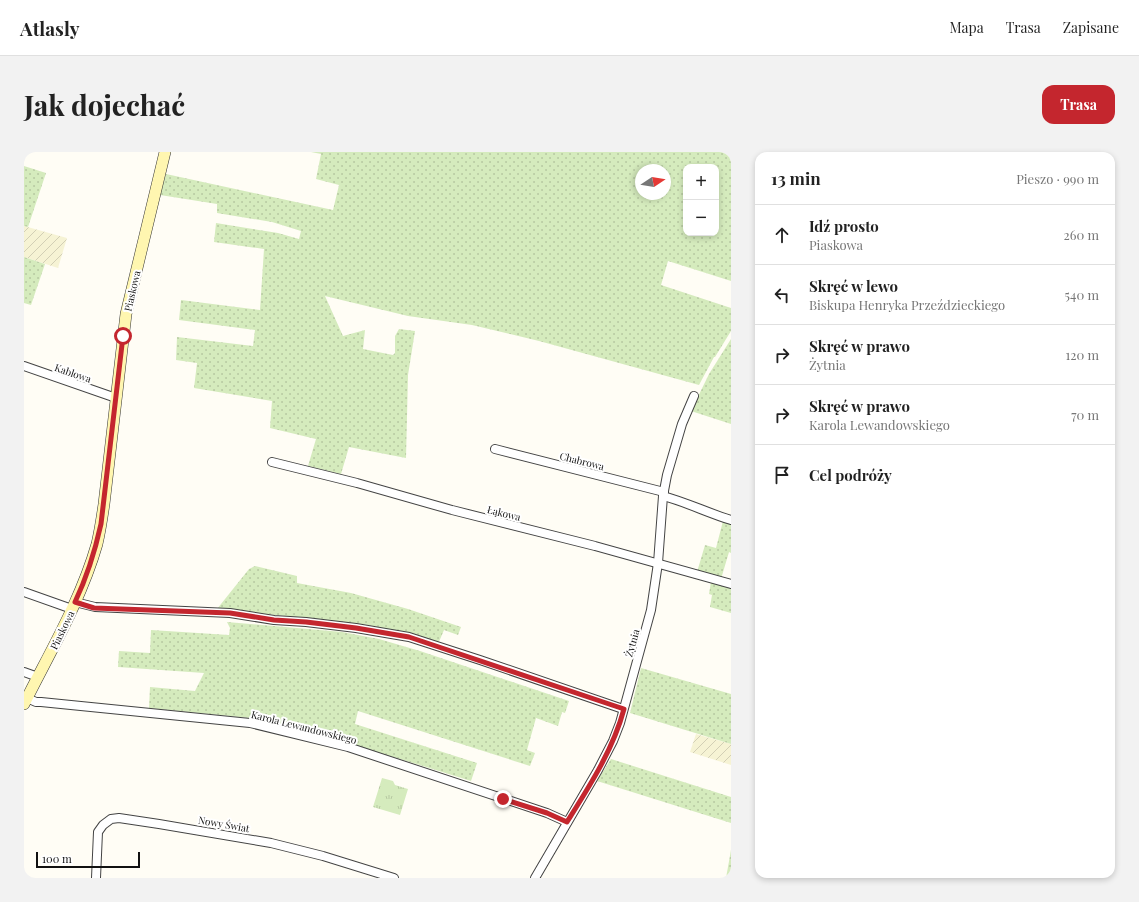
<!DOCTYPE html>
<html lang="pl">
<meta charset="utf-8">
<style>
:root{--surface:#fff;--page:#f2f2f2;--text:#222;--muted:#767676;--line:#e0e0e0;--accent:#c4262e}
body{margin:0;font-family:"Playfair Display",serif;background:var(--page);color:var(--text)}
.controls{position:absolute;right:12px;top:12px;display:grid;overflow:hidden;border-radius:8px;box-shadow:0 2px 6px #0003}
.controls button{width:36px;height:36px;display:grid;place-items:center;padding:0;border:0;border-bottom:1px solid var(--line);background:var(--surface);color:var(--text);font:20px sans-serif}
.compass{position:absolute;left:611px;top:12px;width:36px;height:36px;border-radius:50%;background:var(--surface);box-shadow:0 2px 6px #0003;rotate:78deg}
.scale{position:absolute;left:12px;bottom:10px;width:104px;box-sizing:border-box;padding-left:4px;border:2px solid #111;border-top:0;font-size:11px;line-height:14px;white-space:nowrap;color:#111;-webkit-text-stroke:3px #fff;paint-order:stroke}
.stop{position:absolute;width:12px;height:12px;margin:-9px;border:3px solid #c4262e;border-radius:50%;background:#fff}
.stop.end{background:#c4262e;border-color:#fff;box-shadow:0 1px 4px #0008}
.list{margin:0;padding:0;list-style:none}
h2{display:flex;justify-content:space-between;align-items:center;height:52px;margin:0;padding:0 16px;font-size:17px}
h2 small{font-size:13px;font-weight:400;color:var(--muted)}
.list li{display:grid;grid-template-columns:26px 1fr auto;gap:12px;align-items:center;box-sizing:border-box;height:60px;padding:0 16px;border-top:1px solid var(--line)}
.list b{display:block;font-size:15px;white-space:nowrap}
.list p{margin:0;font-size:13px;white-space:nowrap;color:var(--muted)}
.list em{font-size:13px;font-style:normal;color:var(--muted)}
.icon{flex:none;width:22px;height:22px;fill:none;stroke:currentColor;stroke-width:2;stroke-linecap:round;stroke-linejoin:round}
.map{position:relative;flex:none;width:707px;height:726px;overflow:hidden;border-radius:12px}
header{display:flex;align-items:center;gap:24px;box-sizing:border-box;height:56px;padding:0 20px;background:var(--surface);border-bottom:1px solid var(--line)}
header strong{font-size:19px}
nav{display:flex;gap:22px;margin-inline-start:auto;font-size:14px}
.intro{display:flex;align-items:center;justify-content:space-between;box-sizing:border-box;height:96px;padding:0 24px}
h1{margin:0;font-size:28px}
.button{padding:10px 18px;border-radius:12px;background:var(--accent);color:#fff;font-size:14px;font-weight:700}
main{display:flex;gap:24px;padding:0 24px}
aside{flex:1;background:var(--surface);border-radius:12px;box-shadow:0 2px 6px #0003}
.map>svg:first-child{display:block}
.farmland{fill:url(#farmland-furrows)}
.grass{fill:url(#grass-dots);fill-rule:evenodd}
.park{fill:url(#park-tufts)}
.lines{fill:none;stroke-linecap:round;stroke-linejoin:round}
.street-casing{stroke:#444;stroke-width:10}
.secondary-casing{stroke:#333;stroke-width:12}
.street{stroke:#fff;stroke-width:8}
.secondary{stroke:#fff6b0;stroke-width:11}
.route{stroke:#c4262e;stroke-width:5}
.labels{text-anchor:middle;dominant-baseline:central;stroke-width:4;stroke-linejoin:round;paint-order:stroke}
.street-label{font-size:10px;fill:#111;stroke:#fff}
</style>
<header>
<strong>Atlasly</strong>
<nav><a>Mapa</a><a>Trasa</a><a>Zapisane</a></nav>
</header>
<div class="intro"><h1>Jak dojechać</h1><a class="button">Trasa</a></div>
<main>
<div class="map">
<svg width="707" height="726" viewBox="0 0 707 726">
<defs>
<pattern id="farmland-furrows" width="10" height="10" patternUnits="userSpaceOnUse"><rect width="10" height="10" fill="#f6f3d4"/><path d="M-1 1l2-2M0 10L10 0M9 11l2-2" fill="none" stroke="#d2cfb5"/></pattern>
<pattern id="grass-dots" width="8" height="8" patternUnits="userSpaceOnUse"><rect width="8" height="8" fill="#d5ebbd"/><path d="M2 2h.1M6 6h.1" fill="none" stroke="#b6c8a1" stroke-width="1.8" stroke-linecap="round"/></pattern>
<pattern id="park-tufts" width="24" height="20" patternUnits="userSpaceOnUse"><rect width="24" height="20" fill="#d5ebbd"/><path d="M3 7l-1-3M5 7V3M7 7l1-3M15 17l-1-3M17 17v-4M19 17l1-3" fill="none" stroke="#b6c8a1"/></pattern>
</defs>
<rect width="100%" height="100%" fill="#fffdf5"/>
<g class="farmland">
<path d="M0,74L43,86L34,116L0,105Z"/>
<path d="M672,582L707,592V613L666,600Z"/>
</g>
<g class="grass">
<path d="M287,0H707V129L644,109L637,133L707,156V179L691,205H690L675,233L515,189L448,173L384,164L301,144L319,184L341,178L339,197L369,203L371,201V184L375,177L391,179L384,223L382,306L325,295L317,322L284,314L292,287L246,276L248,249L170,236L173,211L152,208L153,185L229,194L231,178L155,168L157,148L236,158L240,97L190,90L192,71L254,81L275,87L277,79L248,70L193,61V52L136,43L142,22L309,58L315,33L292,27L297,2ZM662,15H692V81H662ZM617,18H641V42H617Z"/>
<path d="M0,14L22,21L4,75L0,74Z"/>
<path d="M0,105L21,112L7,153L0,151Z"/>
<path d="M707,187V272L667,259L685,222Z"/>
<path d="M699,369L707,372V401L705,400L697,427L673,420L681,393L692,396Z"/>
<path d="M231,414L273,424V431L327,441L384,457L437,475L434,483L420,478L414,492L379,481L344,473L300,468L193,457L225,417Z"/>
<path d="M687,430L707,435V461L686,455L688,443L685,442Z"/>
<path d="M203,470L318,480L355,487L396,499L545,549L541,561L538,560L534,574L512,566L503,598L511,601L506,614L334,559L331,572L453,611L447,629L399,614L273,576L226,566L125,556L126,535L171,539L180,521L94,515L95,499L126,501L127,478L205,483L206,476Z"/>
<path d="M617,516L707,542V592L606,561Z"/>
<path d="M587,607L707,645V671L573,629Z"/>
<path d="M707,698V726H702Z"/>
</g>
<path class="park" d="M358,626L369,629L371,633L384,637L376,663L349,655Z"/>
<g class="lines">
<g class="street-casing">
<g id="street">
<path d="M0,214L92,246"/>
<path d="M471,297L640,340"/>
<path d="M248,310L333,331L428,358L571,394L707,432"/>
<path d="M639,344C662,350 684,361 707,368"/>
<path d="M0,440L48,457"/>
<path d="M51,450L71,455L206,461L250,468L282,470L332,476L385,485L456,508L599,557"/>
<path d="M0,520L14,525"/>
<path d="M3,546L12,550H17L226,571L324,595L523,661L543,670"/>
<path d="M72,726L74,680L79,673L87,667L95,666L135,672L247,691L299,704L370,726"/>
<path d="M511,726L574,618L589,589L596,571L627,458L634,411L639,344L643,323L658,272L670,244"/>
</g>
</g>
<g class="secondary-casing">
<path id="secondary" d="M0,552C26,500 57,448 73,392C76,379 78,366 80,352L102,162L141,0"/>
</g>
<use href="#street" class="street"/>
<use href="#secondary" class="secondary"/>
</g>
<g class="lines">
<path class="route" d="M99,184L77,372C71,399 63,425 51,450L70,456L206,461L250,468L282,470L332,476L385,485L600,557C589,598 565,635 543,670L523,661L479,647"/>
</g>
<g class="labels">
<g class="street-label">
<text transform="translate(108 139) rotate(-77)">Piaskowa</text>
<text transform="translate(49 221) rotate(19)">Kablowa</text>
<text transform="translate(558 309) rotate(14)">Chabrowa</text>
<text transform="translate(480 361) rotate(14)">Łąkowa</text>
<text transform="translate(38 478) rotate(-64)">Piaskowa</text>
<text transform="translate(608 491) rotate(-74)">Żytnia</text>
<text transform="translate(280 575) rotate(14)">Karola Lewandowskiego</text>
<text transform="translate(200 672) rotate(10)">Nowy Świat</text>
</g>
</g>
</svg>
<div class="controls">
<button>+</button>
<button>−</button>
</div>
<svg class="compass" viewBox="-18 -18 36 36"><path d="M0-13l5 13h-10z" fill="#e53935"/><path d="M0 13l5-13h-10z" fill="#767676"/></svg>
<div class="scale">100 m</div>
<div class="stop" style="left:99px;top:184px"></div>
<div class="stop end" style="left:479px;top:647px"></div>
</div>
<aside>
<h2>13 min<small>Pieszo · 990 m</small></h2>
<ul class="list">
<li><svg class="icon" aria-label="ahead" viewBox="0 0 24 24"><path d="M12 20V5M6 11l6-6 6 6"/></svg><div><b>Idź prosto</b><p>Piaskowa</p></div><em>260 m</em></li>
<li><svg class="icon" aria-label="left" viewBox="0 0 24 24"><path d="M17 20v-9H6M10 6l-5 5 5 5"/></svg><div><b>Skręć w lewo</b><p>Biskupa Henryka Przeździeckiego</p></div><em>540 m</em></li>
<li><svg class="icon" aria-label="right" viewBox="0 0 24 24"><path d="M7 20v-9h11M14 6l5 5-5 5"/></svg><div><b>Skręć w prawo</b><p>Żytnia</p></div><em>120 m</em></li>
<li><svg class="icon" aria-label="right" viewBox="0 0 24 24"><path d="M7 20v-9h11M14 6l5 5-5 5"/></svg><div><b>Skręć w prawo</b><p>Karola Lewandowskiego</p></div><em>70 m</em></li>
<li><svg class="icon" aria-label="arrive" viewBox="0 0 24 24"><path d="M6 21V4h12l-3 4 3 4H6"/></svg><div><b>Cel podróży</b></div></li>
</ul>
</aside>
</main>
